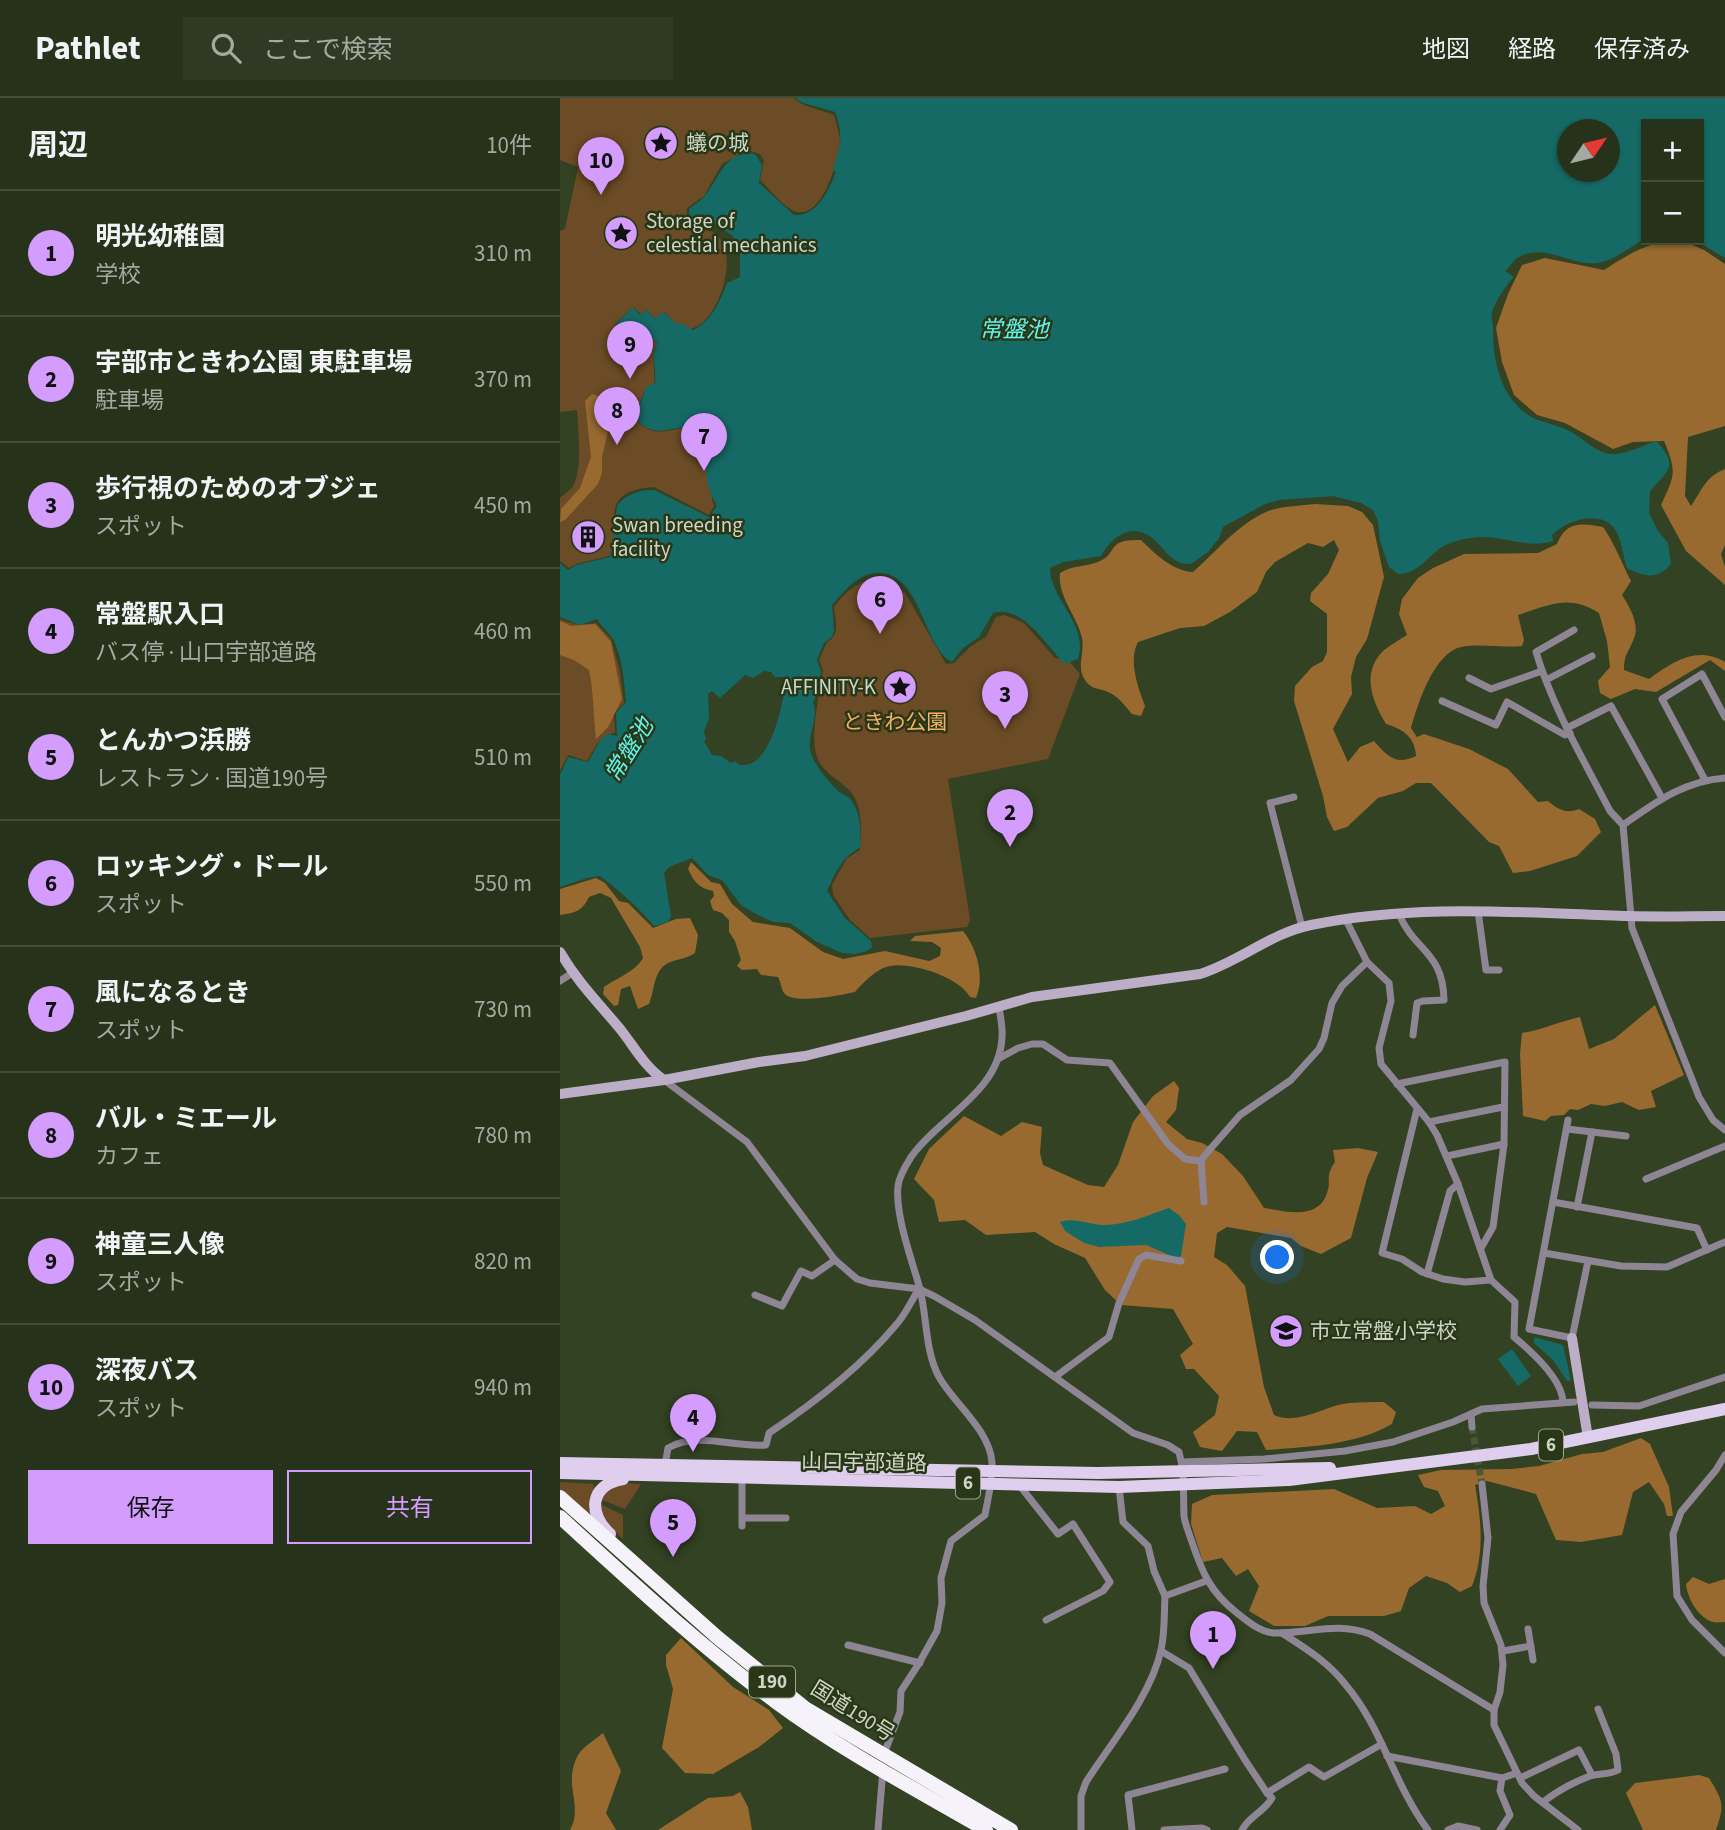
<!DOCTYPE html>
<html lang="ja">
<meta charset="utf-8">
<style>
:root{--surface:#26321a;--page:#2e3a23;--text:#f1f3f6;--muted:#a4aaa2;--line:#424d39;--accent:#d39cfd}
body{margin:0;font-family:"Source Sans 3","Noto Sans JP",sans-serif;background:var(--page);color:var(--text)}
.controls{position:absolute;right:21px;top:21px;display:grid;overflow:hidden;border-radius:0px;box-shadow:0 2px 5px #0004}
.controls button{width:63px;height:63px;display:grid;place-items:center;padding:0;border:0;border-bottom:2px solid var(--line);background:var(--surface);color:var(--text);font:35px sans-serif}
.compass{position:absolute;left:997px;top:21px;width:63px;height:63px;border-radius:50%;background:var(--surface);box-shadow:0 2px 5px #0004;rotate:55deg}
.you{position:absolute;left:718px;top:1160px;width:24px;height:24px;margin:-18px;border:5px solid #fff;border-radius:50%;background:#1a73e8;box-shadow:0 0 0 10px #1a73e833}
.badge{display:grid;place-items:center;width:46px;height:46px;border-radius:50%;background:var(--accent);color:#111;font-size:23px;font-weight:700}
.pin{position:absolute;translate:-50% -58px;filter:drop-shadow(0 2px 4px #0008)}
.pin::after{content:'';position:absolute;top:37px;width:24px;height:21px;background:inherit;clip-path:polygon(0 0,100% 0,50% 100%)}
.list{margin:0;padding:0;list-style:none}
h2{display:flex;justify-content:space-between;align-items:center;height:91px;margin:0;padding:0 28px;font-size:30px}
h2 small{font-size:23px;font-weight:400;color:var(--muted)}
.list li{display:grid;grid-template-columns:46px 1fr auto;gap:21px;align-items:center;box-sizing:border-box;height:126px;padding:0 28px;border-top:2px solid var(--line)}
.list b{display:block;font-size:26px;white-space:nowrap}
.list p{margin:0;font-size:23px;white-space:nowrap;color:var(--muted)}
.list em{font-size:23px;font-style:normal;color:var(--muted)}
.actions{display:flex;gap:14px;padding:21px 28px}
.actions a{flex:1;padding:16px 0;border:2px solid var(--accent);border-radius:0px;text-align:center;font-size:24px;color:var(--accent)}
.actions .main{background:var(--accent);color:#111}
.icon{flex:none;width:38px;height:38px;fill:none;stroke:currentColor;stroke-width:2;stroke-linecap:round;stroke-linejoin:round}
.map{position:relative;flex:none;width:1165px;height:1732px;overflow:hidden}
header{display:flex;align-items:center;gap:42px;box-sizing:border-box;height:98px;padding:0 35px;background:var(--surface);border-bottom:2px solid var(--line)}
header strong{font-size:33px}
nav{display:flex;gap:38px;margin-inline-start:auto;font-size:24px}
.search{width:490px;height:63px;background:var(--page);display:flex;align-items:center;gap:18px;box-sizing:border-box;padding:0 24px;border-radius:0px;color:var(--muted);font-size:26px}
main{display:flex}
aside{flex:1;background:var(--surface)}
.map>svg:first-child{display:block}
.green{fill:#6c4c26}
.forest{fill:#996a30}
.water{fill:#166a65;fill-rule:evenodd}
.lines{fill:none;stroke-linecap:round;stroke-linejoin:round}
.street-tunnel{stroke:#4a583a;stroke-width:7;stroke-dasharray:7 3.5;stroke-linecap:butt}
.street{stroke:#8e8695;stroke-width:7}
.secondary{stroke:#bcaec7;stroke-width:10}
.primary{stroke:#dfceee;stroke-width:12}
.highway{stroke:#f6f2fa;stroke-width:14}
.labels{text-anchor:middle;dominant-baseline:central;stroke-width:5;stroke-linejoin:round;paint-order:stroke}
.shield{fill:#293718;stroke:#9ca690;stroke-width:2}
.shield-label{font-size:19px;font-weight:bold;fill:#cdd6c4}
.poi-label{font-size:21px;fill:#cdd6c4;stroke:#293718;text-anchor:start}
.park-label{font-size:21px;fill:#f3b060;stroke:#293718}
.street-label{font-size:21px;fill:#cdd6c4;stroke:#293718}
.water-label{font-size:23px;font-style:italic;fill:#61f3ea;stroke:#293718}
</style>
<header>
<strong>Pathlet</strong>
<div class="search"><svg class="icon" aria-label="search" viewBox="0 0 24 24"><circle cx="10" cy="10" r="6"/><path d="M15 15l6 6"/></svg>ここで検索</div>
<nav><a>地図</a><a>経路</a><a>保存済み</a></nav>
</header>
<main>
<aside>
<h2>周辺<small>10件</small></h2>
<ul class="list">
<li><span class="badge">1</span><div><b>明光幼稚園</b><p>学校</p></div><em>310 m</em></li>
<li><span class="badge">2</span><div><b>宇部市ときわ公園 東駐車場</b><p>駐車場</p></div><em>370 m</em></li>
<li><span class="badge">3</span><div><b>歩行視のためのオブジェ</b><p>スポット</p></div><em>450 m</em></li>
<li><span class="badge">4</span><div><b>常盤駅入口</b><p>バス停 · 山口宇部道路</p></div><em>460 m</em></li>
<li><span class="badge">5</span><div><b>とんかつ浜勝</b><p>レストラン · 国道190号</p></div><em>510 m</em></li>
<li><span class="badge">6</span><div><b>ロッキング・ドール</b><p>スポット</p></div><em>550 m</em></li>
<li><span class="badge">7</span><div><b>風になるとき</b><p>スポット</p></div><em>730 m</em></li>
<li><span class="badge">8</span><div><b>バル・ミエール</b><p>カフェ</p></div><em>780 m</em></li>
<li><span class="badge">9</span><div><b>神童三人像</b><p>スポット</p></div><em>820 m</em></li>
<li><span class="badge">10</span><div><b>深夜バス</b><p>スポット</p></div><em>940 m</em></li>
</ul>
<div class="actions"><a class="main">保存</a><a>共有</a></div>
</aside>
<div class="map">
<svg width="1165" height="1732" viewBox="0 0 1165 1732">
<rect width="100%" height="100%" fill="#334222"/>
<g class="green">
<path d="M0,0H233L244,7L274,17C276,25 280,36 280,44C278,62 264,118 238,114C225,112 210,91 200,82L204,62L200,56L188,52L162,66L144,98L127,110C126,120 129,126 136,132C190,125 163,227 130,231L121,225L117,227L104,214L96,221L86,212L81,216L73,209L55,226L59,230L64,226L73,234L78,230L88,241L91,239L97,245C90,258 96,272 94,286L86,289L77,312L78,324C97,341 108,330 129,330C148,342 148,387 154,408L149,417L94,389C36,393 62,425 49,458L16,466L9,470L0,463V400C4,396 10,393 13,388C23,372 18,331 17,312L0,314V133L5,131L18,69L0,62Z"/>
<path d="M325,478L345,495L386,566L394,565L411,548L426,539L436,519L444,517L464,525L495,560L509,563L520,576L488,661L388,681L410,822L407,829L310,840L290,822L273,797L272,787L287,760L300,752C301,732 304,705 287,690C277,681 262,673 257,659C249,636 260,596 263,572L259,562L267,544C281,537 275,521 274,509C288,490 301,482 325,478Z"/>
<path d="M0,521C13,527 22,527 36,525L51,541L60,574L64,605L54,615L55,635C39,636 35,651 27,663L8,657L0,673Z"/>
<path d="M0,1384L34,1386L31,1417L30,1418L0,1392Z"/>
<path d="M64,1385L81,1386L65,1411L42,1402L40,1406L63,1417V1441L44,1423L39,1404L48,1391Z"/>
</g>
<g class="forest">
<path d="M1121,142L1144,152L1165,166V328L1128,339L1125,398L1131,408C1142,392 1146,378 1165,371V447L1161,456L1165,469V487L1126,453L1101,407C1115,377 1117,374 1104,343L1073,344L1053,351L1005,325L977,317L954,297L942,264L936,230L948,196L962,167L985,160L1044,172C1069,156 1091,142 1121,142Z"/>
<path d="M32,296L51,302L53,311L42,359V375L38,386L5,422L0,424L1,411L20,390L31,359L25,303Z"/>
<path d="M755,406L788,408L802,414L813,427L824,479L807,541L796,559L791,579L792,596L773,631L788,664L800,649L814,643C827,658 836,668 856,658C855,639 843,631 826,626C812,603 801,575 823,553C830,547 839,542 847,537L839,516L842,501L858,480L873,470L904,456L978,455L997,446C1006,423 1021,425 1043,429C1055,446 1061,464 1071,483L1062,497C1069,508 1080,526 1074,540C1069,554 1064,556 1064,572L1089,581C1112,564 1137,547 1165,564V573L1150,562L1096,594L1075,591L1051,601L1040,595L1038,583L1050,569L1047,543L1039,515C1008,496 990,507 958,517L964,542L962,548C943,550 920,545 901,549C874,555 858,605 851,630L857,639L864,636L909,651L948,671L978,704L988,703C999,712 1006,716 1019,711L1035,721L1041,734L1017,758L970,773L953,775L939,748L929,744L871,685H856L843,693L818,700L787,729L774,733L767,719L763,698L734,603L735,588L752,569L763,563L767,554V516L750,503L751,495L768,476L779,452L774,442L763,449L748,445L715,464L706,474L697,494L670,514L644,528L620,530L578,544C568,562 578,590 585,608L581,618L572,616C565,608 558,598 548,594C540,590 531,592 525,582C516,569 525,555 522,540C517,518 497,497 500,475C513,467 525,469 538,464C560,455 544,441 581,442C595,456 613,473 633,474C657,453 677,427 706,414C720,408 740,408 755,406Z"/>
<path d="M0,523L11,528L35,526L51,544L62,601L48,629L36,641C33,617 34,595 29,572L14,562L0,557Z"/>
<path d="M131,764L151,784L160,786L172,806L193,824L230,830L263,854L283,861L325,853L369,863L380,858L381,850L372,844L350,843L355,838L403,833C417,850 425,879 416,900L410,899C399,879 352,864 330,868C317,870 304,884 295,894C282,897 232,907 224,895C221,891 221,884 218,879L201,877L197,871L182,872L177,868L181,862L175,843L169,834V822L162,815L153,812L150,803L154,798L153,793C139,790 134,784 128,771Z"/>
<path d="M36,780L45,785L59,803L68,805L93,830L116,821L130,820L138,837L135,855C126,861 117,861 108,865C93,873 95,892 89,906L78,911L70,888L61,891L58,907L54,908L43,896L44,889C57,880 76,873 83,860L80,849L51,800L40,795L29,799C22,813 16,815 0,817V791Z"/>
<path d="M1095,907L1124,977L1091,993L1096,1009L1079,1012L1062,1004L1045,1008L1031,1006L1018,1012L1010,1011L1004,1017L991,1018L985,1023L963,1018L960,956L962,935C983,932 1000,923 1020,919L1029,951L1054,941Z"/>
<path d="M614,983L619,990L616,1012L606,1024L627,1041L642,1045L662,1056L683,1078L704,1110C725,1113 758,1123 767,1095C772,1082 764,1080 775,1064L773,1052L798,1050L818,1054L807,1080L791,1140L761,1156L741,1148L731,1140L667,1129L657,1135L654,1159L667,1167L685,1188L704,1289L714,1317C740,1328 764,1307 790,1305C801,1304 813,1304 824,1304L836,1314L832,1326C796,1347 747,1349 706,1352L697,1334L677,1333L662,1353L640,1349L633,1334L655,1317L659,1298L634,1271H626L620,1257L633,1246L613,1211L561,1207L545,1192L525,1160L494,1146L475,1134L426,1137L405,1122L379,1124L374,1102L354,1081L369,1051L404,1018L441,1038L462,1024L482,1029L480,1055L483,1067L528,1087L544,1089L558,1067L573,1024L593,998Z"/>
<path d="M1081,1340L1090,1346L1109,1389L1113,1418H1107L1104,1406L1089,1384L1073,1394L1062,1437L1021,1444L996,1442L976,1396L927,1383L915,1387C921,1421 925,1455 912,1488L900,1494L887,1485L866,1478L849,1490L841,1513L824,1518H768L745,1528H714L689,1513L699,1488L688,1471L676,1478L662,1460L643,1464L631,1426L632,1406L652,1397L774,1391L817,1410L855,1408L871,1416L885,1408L878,1393L864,1389L858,1377L881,1372L951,1371L979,1368L1022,1356L1043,1354Z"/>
<path d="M1133,1479L1149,1486L1165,1481V1524C1161,1524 1157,1525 1153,1524C1138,1520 1127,1499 1126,1486Z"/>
<path d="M121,1540L173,1589L209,1612L223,1630L199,1649L153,1676L125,1675L102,1650L113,1591L106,1567V1557Z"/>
<path d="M43,1635L61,1673L46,1715L56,1732H10C24,1707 2,1687 18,1657C23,1649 36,1641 43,1635Z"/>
<path d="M1139,1677L1149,1680C1163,1703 1165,1706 1156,1732H1083L1066,1695L1075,1685Z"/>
<path d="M180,1694L188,1709L192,1732H98L148,1700L173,1698Z"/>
</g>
<g class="water">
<path d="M235,0H1165V160L1135,142H1139V26H1086V141C1072,147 1058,160 1042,164C1014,172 983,141 956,161C952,164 949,170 945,173L954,179C947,185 934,206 932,215C931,219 933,227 933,231C933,262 939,293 964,314C979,326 997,325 1013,335C1023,341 1038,355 1050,356C1065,357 1082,348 1096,343C1121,369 1106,374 1090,393L1089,415L1098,433L1108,445L1111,466C1097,482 1085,479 1067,470C1063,459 1062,443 1056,433C1043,410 1006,422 992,437L993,443C967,452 939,435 911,440C903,441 891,444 884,448C867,457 860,476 838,476L829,469L820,443L818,423L813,412L801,405L773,398L719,402L705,406L663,429L659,440L648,454L631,466C611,467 605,450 591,439C570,424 551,440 541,458L503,464L490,470C490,502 529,526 518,561L504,566C487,547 462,506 433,515L419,539L403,550L392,564C363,550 363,478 320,475C299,474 284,493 272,507L274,533L272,539L264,545L257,562L261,573L257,596L253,605C260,621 244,642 252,658C257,670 268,683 278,693C282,696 288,698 291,702C301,714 301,736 300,750C282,758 275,776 267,793L285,820L311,843L312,849L307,853L295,856L282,855L257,844L230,825L213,824L194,815L181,807L162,782L148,777L132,760L109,769L104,775L111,818L108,824L94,828C78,809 60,793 40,778L27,780L0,789V677L8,659L28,664L41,641L48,636L57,638L56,615L66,604C64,584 63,562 54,543C50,535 42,530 37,521L20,527L0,519V465L8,472L16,467L50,459L57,408C64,397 81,391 94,392L149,419L157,408C153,401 150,394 148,387C144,367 146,344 131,329C110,329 96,340 79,324L78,313L86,289L95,285C97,271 90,258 97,245L91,239L89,241L78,230L73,234L66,226L60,229L56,226L73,209L80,217L86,212L95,221L103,214L117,226L121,225L133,232C152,223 160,203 167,185L180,179V155L175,148L173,138L154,125L138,130C130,126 129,119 129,111C135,106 142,102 146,96C160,79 166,51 195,56L202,67L199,85L234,117C257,119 269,92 276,74L273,73C279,45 285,43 275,14L243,5ZM1007,32H1050V74H1007ZM204,573L211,574L215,579H226C224,601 214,654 192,665C188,667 184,667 180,667L175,663L171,665L161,658L152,657L144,643L146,641L144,633L149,621L148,596L152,593L160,600L185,577L193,580Z"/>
<path d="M609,1110L619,1117L626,1126L621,1158L616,1160L586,1147L539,1149L524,1145L505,1133L500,1124C515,1119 529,1127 544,1127C567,1127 588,1117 609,1110Z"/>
<path d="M974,1239L1003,1247L1011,1282L1007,1283L993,1262L974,1245Z"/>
<path d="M952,1251L971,1278L958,1288L938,1261Z"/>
</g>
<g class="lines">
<path class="street-tunnel" d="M912,1329L922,1386"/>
<g class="street">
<path d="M1014,532L976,554C993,610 1023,661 1050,713L1063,727L1072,830L1139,999L1153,1022L1165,1032"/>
<path d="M909,580L931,591L982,573"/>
<path d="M986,582L1032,558"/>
<path d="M882,603L936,627L947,604L1005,637L1010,635"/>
<path d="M1007,630L1051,608L1102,700"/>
<path d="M1145,682L1102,601L1142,576L1165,619"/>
<path d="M734,699L710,705L742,829"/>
<path d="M1063,727C1096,704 1124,683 1165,680"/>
<path d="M918,813L926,872H939"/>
<path d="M839,816C854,853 883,853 884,902L863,903L857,905L853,937"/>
<path d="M786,822L807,864L829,885L831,903L819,950L821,966L869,1024L877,1037L898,1086L931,1182L905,1184L883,1181L862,1174L842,1161L822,1155L857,1011"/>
<path d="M0,883L12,875"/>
<path d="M438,961L458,950L472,946H483L507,962L550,965L608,1046L625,1061L641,1063"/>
<path d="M104,982L187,1044L275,1162L297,1181L310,1185L359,1191L374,1198L415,1222L573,1335L608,1347L619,1354C625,1375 623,1396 624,1418C625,1426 629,1435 632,1444C642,1474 650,1494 677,1515C687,1523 700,1534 714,1535C749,1536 776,1523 810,1536L934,1612"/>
<path d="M837,986L945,964L944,1046L933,1129L921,1150"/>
<path d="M1008,1022L969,1231L1012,1240L1028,1163"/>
<path d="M869,1024L943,1009"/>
<path d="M1007,1031L1066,1038"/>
<path d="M887,1058L944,1046"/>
<path d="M1086,1081L1165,1048"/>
<path d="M644,1104L641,1063L645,1057L680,1017L731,982L759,951L764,940L772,905L782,888L807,864"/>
<path d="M993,1104L1137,1130L1147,1152"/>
<path d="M1017,1109L1032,1034"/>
<path d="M984,1155L1061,1168L1107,1169L1165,1144"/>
<path d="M867,1176L890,1093L898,1086"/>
<path d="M931,1182L955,1204L954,1239C971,1253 1002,1281 1003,1304"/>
<path d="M195,1197L222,1208L241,1173L252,1178L275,1162"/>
<path d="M495,1279L549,1239L559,1205L579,1161L586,1157L621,1163"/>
<path d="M1032,1307L1079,1308L1165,1279"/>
<path d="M911,1316L912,1329"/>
<path d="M1165,1357L1156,1372L1121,1414L1113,1436L1117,1498L1132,1522L1165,1555"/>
<path d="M622,1364L704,1361L785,1353L833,1344L893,1324L922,1311L1014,1304"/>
<path d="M105,1367L108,1350C139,1333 173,1350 206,1347L209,1335C254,1305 300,1270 335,1228C345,1218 351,1203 359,1191"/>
<path d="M922,1386L928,1440L923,1488L924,1505L941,1547L943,1567L940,1594L934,1612V1627L962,1685L974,1698L1018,1732"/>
<path d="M460,1388L498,1436L513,1426L550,1484L543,1493L486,1522"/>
<path d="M559,1389L563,1424L588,1448L594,1473L605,1498"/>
<path d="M183,1420H226"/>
<path d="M182,1428V1381"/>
<path d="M968,1531L973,1562"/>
<path d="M722,1535C745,1550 768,1564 785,1586C822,1629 834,1687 868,1732"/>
<path d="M288,1547L360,1565"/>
<path d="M601,1553L629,1570L685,1662L707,1695L749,1669L764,1679L822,1646"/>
<path d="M943,1553L971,1548"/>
<path d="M324,1656L340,1614L341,1593L358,1567L377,1533L382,1505L381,1480L391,1443L425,1417C428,1400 433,1381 432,1364C429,1331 395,1307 379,1279C365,1253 367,1219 360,1191C352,1162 335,1118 338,1088C339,1078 346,1067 351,1059C379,1019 440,994 442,939C443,929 440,918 439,908"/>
<path d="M827,1658L942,1680"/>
<path d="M960,1680L1019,1652L1032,1677"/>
<path d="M983,1704C996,1694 1014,1684 1030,1678C1039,1675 1049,1677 1058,1672L1056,1656L1038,1611"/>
<path d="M318,1732L323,1671"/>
<path d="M521,1732V1698L526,1684C551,1645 591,1598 601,1552C605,1535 604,1516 605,1498L646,1483"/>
<path d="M572,1732L568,1697L665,1671"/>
<path d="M604,1732L642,1730L647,1732"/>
<path d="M682,1732C689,1718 704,1714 712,1700L707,1695"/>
<path d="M888,1732L898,1728L917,1732"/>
<path d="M940,1732L950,1717L940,1693L942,1680L957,1675"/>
</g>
<g class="secondary">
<path d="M0,854C19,886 38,904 61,932C75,950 85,969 104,982"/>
<path d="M0,996L104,982L199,964L245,958L406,918L472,899L640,876C679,864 711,835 751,827C856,805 964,815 1069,818C1101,819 1133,818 1165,818"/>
<path d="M1012,1240L1028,1340"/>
</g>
<g class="primary">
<path d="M0,1365L538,1375L770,1370"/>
<path d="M0,1375L559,1389L729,1382L971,1351L1165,1311"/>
<path d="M50,1436C28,1416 29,1387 63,1381"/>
</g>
<g class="highway">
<path d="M0,1399L157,1539L245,1610L451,1732"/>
<path d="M0,1419C68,1481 141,1549 216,1604C281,1652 355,1691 426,1732"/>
</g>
</g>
<defs>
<g id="sight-disc" transform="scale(1.75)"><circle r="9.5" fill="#d39cfd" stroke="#293718"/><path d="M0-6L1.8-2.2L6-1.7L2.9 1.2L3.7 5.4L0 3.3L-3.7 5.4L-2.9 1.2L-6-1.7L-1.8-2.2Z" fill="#111"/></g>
<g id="building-disc" transform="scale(1.75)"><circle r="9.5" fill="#d39cfd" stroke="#293718"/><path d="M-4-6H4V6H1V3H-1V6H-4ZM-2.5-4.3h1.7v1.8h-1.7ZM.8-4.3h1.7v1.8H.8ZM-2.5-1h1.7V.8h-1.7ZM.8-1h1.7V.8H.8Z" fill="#111"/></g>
<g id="school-disc" transform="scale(1.75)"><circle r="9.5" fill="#d39cfd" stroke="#293718"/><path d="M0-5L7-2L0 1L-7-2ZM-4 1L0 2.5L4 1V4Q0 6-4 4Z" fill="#111"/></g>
</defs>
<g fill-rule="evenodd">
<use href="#sight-disc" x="101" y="45"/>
<use href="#sight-disc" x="61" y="135"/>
<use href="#building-disc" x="28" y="439"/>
<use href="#sight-disc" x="340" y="589"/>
<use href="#school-disc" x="726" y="1233"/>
</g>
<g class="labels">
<g class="shield">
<rect x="979" y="1331.5" width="24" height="31" rx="5"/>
<rect x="396" y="1369.5" width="24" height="31" rx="5"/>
<rect x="189" y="1568.5" width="46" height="31" rx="5"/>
</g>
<g class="shield-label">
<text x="991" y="1347">6</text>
<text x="408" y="1385">6</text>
<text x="212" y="1584">190</text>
</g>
<g class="poi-label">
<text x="126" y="45">蟻の城</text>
<text x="86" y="123">Storage of<tspan x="86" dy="24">celestial mechanics</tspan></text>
<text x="52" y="427">Swan breeding<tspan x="52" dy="24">facility</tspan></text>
<text x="316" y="589" text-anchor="end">AFFINITY-K</text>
<text x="750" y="1233">市立常盤小学校</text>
</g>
<g class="park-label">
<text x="335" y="624">ときわ公園</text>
</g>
<g class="street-label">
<text transform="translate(304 1364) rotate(1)">山口宇部道路</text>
<text transform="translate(293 1613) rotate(32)">国道190号</text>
</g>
<g class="water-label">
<text x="454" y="231">常盤池</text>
<text transform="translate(69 652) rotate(-58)">常盤池</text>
</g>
</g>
</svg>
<div class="controls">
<button>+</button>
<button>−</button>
</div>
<svg class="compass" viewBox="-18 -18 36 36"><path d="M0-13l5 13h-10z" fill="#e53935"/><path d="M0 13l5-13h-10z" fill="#a4aaa2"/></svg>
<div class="you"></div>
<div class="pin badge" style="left:653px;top:1571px">1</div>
<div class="pin badge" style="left:450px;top:749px">2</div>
<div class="pin badge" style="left:445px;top:631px">3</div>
<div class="pin badge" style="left:133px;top:1354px">4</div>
<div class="pin badge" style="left:113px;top:1459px">5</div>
<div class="pin badge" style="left:320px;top:536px">6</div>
<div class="pin badge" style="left:144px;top:373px">7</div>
<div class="pin badge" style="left:57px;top:347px">8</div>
<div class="pin badge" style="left:70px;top:281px">9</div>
<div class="pin badge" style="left:41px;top:97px">10</div>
</div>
</main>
